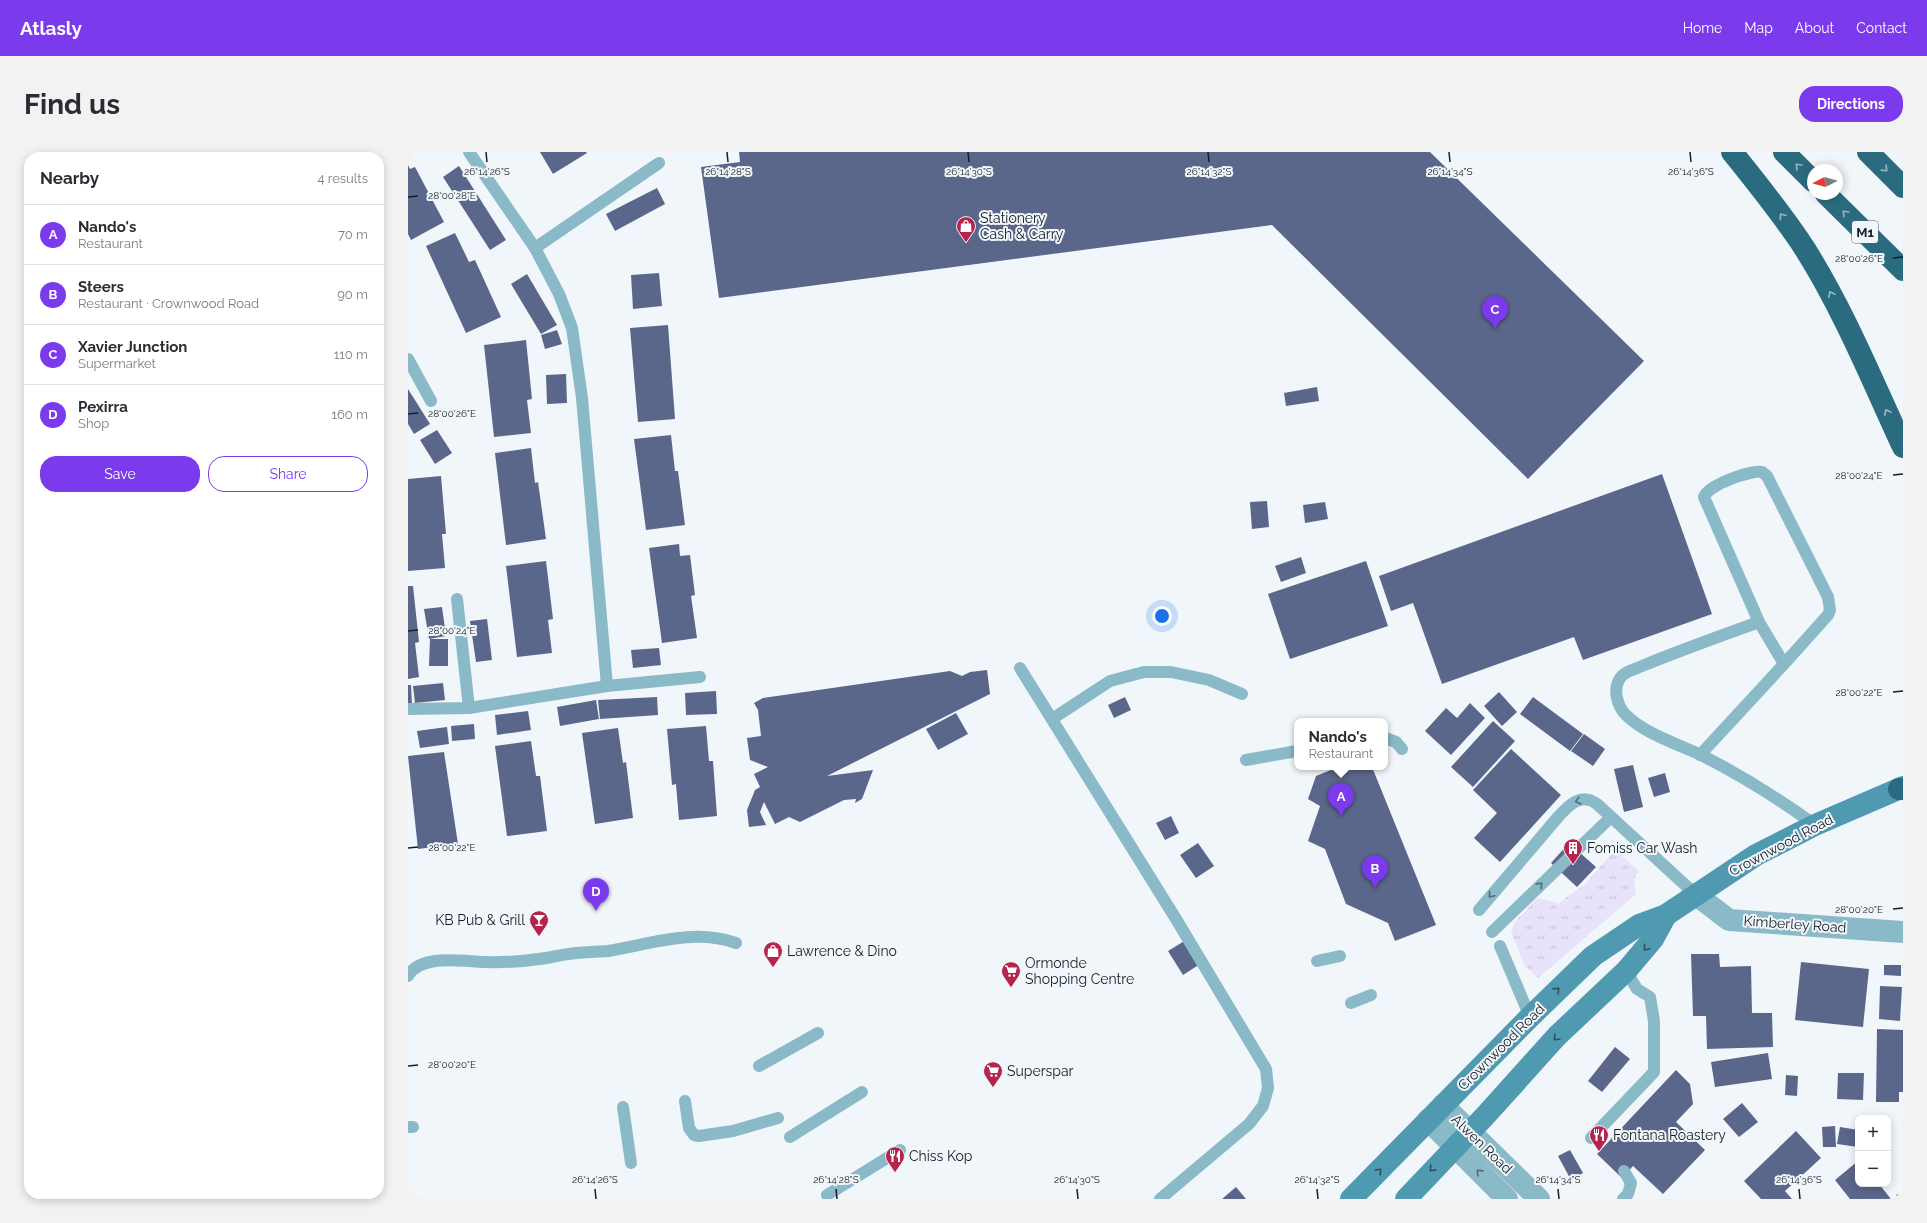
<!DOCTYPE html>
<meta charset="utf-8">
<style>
:root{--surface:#fff;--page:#f2f2f3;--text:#2b2b33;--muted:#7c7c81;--line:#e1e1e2;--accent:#7c3aed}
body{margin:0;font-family:Raleway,sans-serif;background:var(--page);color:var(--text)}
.controls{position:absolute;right:12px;bottom:12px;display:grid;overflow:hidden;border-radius:8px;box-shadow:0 2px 10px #0003}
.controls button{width:36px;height:36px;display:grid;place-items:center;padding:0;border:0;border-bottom:1px solid var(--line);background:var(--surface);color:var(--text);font:20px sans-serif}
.compass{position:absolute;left:1399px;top:12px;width:36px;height:36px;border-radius:50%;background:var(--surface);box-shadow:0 2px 10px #0003;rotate:264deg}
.you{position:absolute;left:754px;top:464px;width:14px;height:14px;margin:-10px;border:3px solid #fff;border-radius:50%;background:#1a73e8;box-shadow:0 0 0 6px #1a73e833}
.badge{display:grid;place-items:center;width:26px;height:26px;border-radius:50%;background:var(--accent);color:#fff;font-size:13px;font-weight:700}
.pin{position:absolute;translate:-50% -33px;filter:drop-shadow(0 1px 2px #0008)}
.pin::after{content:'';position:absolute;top:21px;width:14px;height:12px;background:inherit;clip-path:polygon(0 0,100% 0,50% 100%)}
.popup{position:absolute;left:886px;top:566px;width:94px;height:52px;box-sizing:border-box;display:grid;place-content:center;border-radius:8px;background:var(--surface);filter:drop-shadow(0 1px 3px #0005);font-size:13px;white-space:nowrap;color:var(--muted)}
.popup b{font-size:15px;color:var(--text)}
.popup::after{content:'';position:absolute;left:50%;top:100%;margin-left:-8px;border:8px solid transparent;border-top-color:var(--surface)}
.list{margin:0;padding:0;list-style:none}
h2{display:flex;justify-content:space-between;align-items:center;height:52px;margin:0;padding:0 16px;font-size:17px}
h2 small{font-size:13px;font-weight:400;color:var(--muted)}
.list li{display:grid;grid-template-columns:26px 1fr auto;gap:12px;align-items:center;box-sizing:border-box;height:60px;padding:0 16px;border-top:1px solid var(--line)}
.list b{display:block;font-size:15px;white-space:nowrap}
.list p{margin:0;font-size:13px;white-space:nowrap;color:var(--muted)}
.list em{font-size:13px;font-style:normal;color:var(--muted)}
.actions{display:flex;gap:8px;padding:12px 16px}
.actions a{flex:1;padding:9px 0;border:1px solid var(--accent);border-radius:16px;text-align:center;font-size:14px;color:var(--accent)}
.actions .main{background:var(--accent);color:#fff}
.map{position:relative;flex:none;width:1495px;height:1047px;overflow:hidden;border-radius:16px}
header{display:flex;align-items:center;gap:24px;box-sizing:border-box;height:56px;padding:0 20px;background:var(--accent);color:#fff}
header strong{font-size:19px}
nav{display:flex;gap:22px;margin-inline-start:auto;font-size:14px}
.intro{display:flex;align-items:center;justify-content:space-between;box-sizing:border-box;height:96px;padding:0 24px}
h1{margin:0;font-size:28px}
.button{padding:10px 18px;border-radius:16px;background:var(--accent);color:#fff;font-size:14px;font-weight:700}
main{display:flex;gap:24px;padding:0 24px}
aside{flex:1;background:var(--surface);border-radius:16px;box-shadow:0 2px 10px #0003}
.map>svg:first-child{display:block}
.grass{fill:url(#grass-tufts)}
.building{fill:#5b668b}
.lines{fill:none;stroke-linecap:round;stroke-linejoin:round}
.lane{stroke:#8ab9c8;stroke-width:12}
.street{stroke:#8ab9c8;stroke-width:22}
.secondary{stroke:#4f9ab1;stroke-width:22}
.highway{stroke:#2a6b7f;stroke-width:22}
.oneway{stroke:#97b7c3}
.oneway2{stroke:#506c77}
.oneway3{stroke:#2c505e}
.ticks{fill:none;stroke:#151e26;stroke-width:1.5}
.labels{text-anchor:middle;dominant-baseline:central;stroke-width:4;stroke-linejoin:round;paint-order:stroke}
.shield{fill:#f1f6fa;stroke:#575f66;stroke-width:1}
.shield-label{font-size:13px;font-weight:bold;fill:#151e26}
.poi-label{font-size:14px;fill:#151e26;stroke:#f1f6fa;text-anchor:start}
.street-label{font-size:14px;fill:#151e26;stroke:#f1f6fa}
.ticks-label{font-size:10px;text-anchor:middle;fill:#151e26;stroke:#f1f6fa;stroke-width:4;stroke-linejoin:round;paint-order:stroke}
</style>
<header>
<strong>Atlasly</strong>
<nav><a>Home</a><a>Map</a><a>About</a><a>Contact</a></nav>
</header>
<div class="intro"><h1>Find us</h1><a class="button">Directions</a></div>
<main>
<aside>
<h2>Nearby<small>4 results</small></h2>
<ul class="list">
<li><span class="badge">A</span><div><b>Nando's</b><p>Restaurant</p></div><em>70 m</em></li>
<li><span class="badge">B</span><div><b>Steers</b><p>Restaurant · Crownwood Road</p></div><em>90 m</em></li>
<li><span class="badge">C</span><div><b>Xavier Junction</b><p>Supermarket</p></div><em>110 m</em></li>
<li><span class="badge">D</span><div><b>Pexirra</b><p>Shop</p></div><em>160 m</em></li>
</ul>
<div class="actions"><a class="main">Save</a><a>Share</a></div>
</aside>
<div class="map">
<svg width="1495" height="1047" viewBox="0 0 1495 1047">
<defs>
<pattern id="grass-tufts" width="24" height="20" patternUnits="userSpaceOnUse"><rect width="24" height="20" fill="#e8e3fa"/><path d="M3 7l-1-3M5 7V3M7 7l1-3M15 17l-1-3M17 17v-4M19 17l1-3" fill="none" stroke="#c6c2d6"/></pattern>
</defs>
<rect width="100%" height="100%" fill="#f1f6fa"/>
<path class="grass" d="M1207,698L1231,719L1226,727L1228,742L1130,826L1117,814L1103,780L1107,770L1129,746L1151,751L1177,732Z"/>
<g class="building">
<path d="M132,0H178L179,1L145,22Z"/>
<path d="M331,0H1022L1236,209L1120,327L864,73L311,146L293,15L332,10Z"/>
<path d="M0,13L2,17L7,15L36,70L3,88L0,82Z"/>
<path d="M51,14L98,88L82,98L35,25Z"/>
<path d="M249,36L257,52L207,79L198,62Z"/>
<path d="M47,81L61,110L67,108L93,165L58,181L18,94Z"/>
<path d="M251,121L254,154L225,157L223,123Z"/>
<path d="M119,122L149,173L133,182L103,132Z"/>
<path d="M260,173L267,267L230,270L222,176Z"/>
<path d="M149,178L154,192L137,197L133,183Z"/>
<path d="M118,188L124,247L119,248L123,281L86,285L76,193Z"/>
<path d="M158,222L159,251L139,252L138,223Z"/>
<path d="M909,235L911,249L878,254L876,241Z"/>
<path d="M0,237L22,272L6,282L0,272Z"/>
<path d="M29,278L44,301L27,312L12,288Z"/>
<path d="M263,283L267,319H270L277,373L238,378L226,287Z"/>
<path d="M123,296L127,331L130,330L138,387L98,393L87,301Z"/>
<path d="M1254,322L1304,462L1175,508L1166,485L1034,532L1005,451L983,459L971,424Z"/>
<path d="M33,324L38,382H34L37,416L0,419V327Z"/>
<path d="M859,349L861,375L844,377L842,350Z"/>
<path d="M917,350L920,367L897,371L895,353Z"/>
<path d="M271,392L272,404L282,403L287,443L283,444L289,486L254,491L241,396Z"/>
<path d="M893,405L898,421L873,430L867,414Z"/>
<path d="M138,409L145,467L140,468L144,501L109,505L98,414Z"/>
<path d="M958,409L980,474L882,507L860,442Z"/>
<path d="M0,434H5L11,490L7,491L11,525L0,527Z"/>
<path d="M34,455L38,484L21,487L16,457Z"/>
<path d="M79,467L84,508L68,510L62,469Z"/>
<path d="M22,487H40V514H21Z"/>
<path d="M251,496L253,513L225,516L223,498Z"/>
<path d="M579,518L582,542L419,624L465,618L454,647L447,651L448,647L436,648L392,670L381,665L367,672L356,650L352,660L358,673L341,675L339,658L347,638L352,635L346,622L360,615L342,608L339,586L353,584L350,558L346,551L355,546L542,519L554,524L562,520Z"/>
<path d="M35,531L37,548L7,551L5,534Z"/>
<path d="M0,533H3L4,553H0Z"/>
<path d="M308,539L309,562L278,563L277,541Z"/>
<path d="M1091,540L1109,560L1094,574L1076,554Z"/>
<path d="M249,545L250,563L192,567L190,548Z"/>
<path d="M717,545L723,558L706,566L700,553Z"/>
<path d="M1125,545L1175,582L1162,599L1112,562Z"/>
<path d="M188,548L191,567L152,574L149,555Z"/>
<path d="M1062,551L1077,566L1043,603L1017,579L1038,556L1049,566Z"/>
<path d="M120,559L123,578L89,583L87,563Z"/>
<path d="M548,561L560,582L530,598L518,577Z"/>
<path d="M1085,569L1107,589L1065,635L1043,615Z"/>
<path d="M66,572L67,587L44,589L43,574Z"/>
<path d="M298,574L301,609H305L309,664L271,668L268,632L264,633L259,577Z"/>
<path d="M39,575L41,592L12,596L9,579Z"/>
<path d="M210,576L215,611L218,610L225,666L187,672L174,581Z"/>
<path d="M1176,582L1197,597L1185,614L1163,599Z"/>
<path d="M123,589L128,624H132L139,679L99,684L87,594Z"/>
<path d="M1103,597L1153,643L1092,710L1066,686L1089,661L1065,638Z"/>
<path d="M36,600L50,692L10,697L0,604Z"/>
<path d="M1225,613L1235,655L1216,660L1206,617Z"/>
<path d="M930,615H964L1028,773L987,789L980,771L938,752L917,697L900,689L912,654L900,647L908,624Z"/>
<path d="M1257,621L1262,640L1246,645L1240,626Z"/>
<path d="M763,664L771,681L757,688L748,671Z"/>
<path d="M790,691L806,714L788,726L772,703Z"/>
<path d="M1161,691L1188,715L1169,735L1143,711Z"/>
<path d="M778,788L792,812L775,823L760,799Z"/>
<path d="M1283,802H1311L1312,815L1343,814L1344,861H1364L1365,895L1299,897L1298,864H1285Z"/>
<path d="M1393,810L1461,817L1455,875L1387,868Z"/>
<path d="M1476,813H1493V824L1476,823Z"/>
<path d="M1472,834L1494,835L1492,869L1471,867Z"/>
<path d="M1469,877L1495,878V940H1491V950H1468Z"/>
<path d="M1207,895L1222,907L1194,940L1180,929Z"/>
<path d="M1360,901L1364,927L1307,935L1303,910Z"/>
<path d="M1268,918L1282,932L1285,952L1268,970L1297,998L1255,1042L1225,1014L1214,1026L1189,1002Z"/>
<path d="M1430,921H1456L1455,948L1429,947Z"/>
<path d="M1378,923L1390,924L1389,944L1377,943Z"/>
<path d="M1334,951L1350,970L1331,985L1315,967Z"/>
<path d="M1427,974L1428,995H1415L1414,975Z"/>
<path d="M1432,975L1450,978V995L1429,992Z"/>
<path d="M1388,979L1413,1006L1377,1039L1384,1047H1353L1336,1029Z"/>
<path d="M1162,998L1175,1021L1163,1028L1150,1004Z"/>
<path d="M1450,1009V1032H1471L1483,1047H1442L1427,1028Z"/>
<path d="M828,1035L838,1047H814Z"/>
<path d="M1495,1040V1047H1490L1488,1043Z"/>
</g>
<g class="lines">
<g class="lane">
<path d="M61,0L127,96L151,142L164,176L174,246L199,534"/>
<path d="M127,96L251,11"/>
<path d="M0,207L23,249"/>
<path d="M49,447L61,556"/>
<path d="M1351,470C1312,484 1273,498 1234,514C1228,517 1217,519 1213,525C1204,536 1209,554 1218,563C1237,582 1270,592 1293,603C1333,623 1371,647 1407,673"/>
<path d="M612,516L768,767L858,917L860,936L855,954L841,972L752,1047"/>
<path d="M0,557L61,556L199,534L292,525"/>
<path d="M644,567L702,529L736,520H763L801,528L834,542"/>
<path d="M977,586L988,590L994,597"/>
<path d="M1292,603L1376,512L1351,470L1296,345C1300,333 1342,318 1354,320L1359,324L1420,445L1422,458L1420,463L1376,512"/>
<path d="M838,608L889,599"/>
<path d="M1071,758L1150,665C1161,653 1173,640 1189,652L1287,742"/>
<path d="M1084,780L1203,665"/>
<path d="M1092,794L1122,865"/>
<path d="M909,809L932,804"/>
<path d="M0,824C10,805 43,808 61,809C82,811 110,810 131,807C141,806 151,803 161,802C174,800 187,800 200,799C242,792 286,776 328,791"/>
<path d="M943,851L963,843"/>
<path d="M351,914L410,881"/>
<path d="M277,949L281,976L286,983L291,984L325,979L370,966"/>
<path d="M215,955L223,1011"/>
<path d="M0,975H5"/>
<path d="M382,985L454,940"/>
<path d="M1183,986L1246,920V869L1242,845L1229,837L1218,819"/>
<path d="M419,1043L492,998"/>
<path d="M1215,1047L1220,1042L1223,1031L1216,1019"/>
</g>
<g class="street">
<path d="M1287,742L1321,768L1495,780"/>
<path d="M1035,953L1131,1047"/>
<path d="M1020,968L1099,1047"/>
</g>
<g class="secondary">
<path d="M943,1047L1122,865L1185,804L1231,773L1258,763L1348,703L1407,673L1495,635"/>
<path d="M998,1047L1077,964L1149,884L1218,819L1245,787L1258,763"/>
</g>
<g class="highway">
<path d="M1324,0C1349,31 1375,63 1397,97C1436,159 1464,228 1495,295"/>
<path d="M1376,0L1405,29"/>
<path d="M1460,0L1495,35"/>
<path d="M1418,42L1495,118"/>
<path d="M1491,637H1495"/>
</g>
</g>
<defs><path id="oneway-chevron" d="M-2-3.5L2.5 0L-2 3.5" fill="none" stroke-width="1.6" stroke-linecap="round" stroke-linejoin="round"/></defs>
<g class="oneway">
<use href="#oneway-chevron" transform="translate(1390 14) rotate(-135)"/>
<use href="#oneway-chevron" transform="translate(1477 17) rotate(44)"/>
<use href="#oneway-chevron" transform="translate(1437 61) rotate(-135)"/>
<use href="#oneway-chevron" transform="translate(1374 64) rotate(-126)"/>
<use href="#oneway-chevron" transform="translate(1423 142) rotate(-116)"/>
<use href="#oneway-chevron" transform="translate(1479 260) rotate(-115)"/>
</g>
<g class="oneway2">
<use href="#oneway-chevron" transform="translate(1170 649) rotate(163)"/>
<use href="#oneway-chevron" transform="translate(1132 733) rotate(-44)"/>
<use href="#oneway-chevron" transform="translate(1083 743) rotate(130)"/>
<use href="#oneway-chevron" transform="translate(1071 1020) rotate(-136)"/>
</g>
<g class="oneway3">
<use href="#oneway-chevron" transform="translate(1238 796) rotate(130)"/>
<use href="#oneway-chevron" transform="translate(1149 838) rotate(-44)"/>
<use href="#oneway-chevron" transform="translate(1148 886) rotate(134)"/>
<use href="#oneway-chevron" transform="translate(1024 1017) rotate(133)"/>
<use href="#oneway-chevron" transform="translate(971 1019) rotate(-45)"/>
</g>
<path class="ticks" d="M78,0L79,10M319,0L320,10M560,0L561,10M800,0L801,10M1041,0L1042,10M1282,0L1283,10M0,45L10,44M1485,106L1495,105M0,262L10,261M1485,323L1495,322M0,479L10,478M1485,540L1495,539M0,696L10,695M1485,757L1495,756M0,914L10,913M187,1037L188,1047M428,1037L429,1047M669,1037L670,1047M909,1037L910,1047M1150,1037L1151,1047M1391,1037L1392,1047"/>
<defs>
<g id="shop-pin" transform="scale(1)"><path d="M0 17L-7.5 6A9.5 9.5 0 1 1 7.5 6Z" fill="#b5244c" stroke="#f1f6fa"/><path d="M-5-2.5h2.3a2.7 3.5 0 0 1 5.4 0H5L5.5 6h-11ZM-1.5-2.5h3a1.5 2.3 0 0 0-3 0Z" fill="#fff"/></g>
<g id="building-pin" transform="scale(1)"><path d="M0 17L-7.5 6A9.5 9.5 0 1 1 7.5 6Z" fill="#b5244c" stroke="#f1f6fa"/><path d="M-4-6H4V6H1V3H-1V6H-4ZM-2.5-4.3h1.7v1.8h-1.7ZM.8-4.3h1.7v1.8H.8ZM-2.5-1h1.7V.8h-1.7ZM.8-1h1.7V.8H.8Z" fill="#fff"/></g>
<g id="bar-pin" transform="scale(1)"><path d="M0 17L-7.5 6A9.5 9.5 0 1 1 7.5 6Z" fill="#b5244c" stroke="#f1f6fa"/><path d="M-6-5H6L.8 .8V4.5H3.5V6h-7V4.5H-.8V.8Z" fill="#fff"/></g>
<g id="supermarket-pin" transform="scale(1)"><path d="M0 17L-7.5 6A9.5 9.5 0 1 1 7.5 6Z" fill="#b5244c" stroke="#f1f6fa"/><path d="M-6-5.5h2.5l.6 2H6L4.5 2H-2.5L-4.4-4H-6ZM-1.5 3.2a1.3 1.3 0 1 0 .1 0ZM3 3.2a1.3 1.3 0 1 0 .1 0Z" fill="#fff"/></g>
<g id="restaurant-pin" transform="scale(1)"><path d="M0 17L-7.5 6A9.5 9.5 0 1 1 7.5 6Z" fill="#b5244c" stroke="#f1f6fa"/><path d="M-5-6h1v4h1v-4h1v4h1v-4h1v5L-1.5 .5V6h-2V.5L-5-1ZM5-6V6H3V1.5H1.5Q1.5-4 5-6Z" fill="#fff"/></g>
</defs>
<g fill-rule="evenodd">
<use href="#shop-pin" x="558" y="74"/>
<use href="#building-pin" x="1165" y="696"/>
<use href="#bar-pin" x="131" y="768"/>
<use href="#shop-pin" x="365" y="799"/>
<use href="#supermarket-pin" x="603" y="819"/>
<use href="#supermarket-pin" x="585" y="919"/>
<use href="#restaurant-pin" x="1191" y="983"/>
<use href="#restaurant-pin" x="487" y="1004"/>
</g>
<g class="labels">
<rect class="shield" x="1444" y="69" width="26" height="22" rx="3"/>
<g class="shield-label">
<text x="1457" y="80">M1</text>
</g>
<g class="poi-label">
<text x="572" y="66">Stationery<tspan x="572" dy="16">Cash &amp; Carry</tspan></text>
<text x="1179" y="696">Fomiss Car Wash</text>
<text x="117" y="768" text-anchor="end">KB Pub &amp; Grill</text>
<text x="379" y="799">Lawrence &amp; Dino</text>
<text x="617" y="811">Ormonde<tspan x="617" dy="16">Shopping Centre</tspan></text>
<text x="599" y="919">Superspar</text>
<text x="1205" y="983">Fontana Roastery</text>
<text x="501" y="1004">Chiss Kop</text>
</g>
<g class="street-label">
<text transform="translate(1373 693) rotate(-28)">Crownwood Road</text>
<text transform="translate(1387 772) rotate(4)">Kimberley Road</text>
<text transform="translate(1093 895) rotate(-45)">Crownwood Road</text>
<text transform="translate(1074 992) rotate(44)">Alwen Road</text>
</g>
</g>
<g class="ticks-label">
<text x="79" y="23">26°14'26"S</text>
<text x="320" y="23">26°14'28"S</text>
<text x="561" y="23">26°14'30"S</text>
<text x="801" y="23">26°14'32"S</text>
<text x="1042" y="23">26°14'34"S</text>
<text x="1283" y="23">26°14'36"S</text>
<text x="44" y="47">28°00'28"E</text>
<text x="1451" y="110">28°00'26"E</text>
<text x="44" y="265">28°00'26"E</text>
<text x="1451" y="327">28°00'24"E</text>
<text x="44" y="482">28°00'24"E</text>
<text x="1451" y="544">28°00'22"E</text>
<text x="44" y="699">28°00'22"E</text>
<text x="1451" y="761">28°00'20"E</text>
<text x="44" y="916">28°00'20"E</text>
<text x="187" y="1031">26°14'26"S</text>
<text x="428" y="1031">26°14'28"S</text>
<text x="669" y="1031">26°14'30"S</text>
<text x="909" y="1031">26°14'32"S</text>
<text x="1150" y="1031">26°14'34"S</text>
<text x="1391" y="1031">26°14'36"S</text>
</g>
</svg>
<div class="controls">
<button>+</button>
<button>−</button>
</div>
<svg class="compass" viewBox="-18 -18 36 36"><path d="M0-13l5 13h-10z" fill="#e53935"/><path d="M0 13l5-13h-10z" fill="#7c7c81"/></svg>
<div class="you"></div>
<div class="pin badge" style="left:933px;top:664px">A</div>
<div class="popup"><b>Nando's</b>Restaurant</div>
<div class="pin badge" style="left:967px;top:736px">B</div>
<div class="pin badge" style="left:1087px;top:177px">C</div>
<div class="pin badge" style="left:188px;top:759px">D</div>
</div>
</main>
